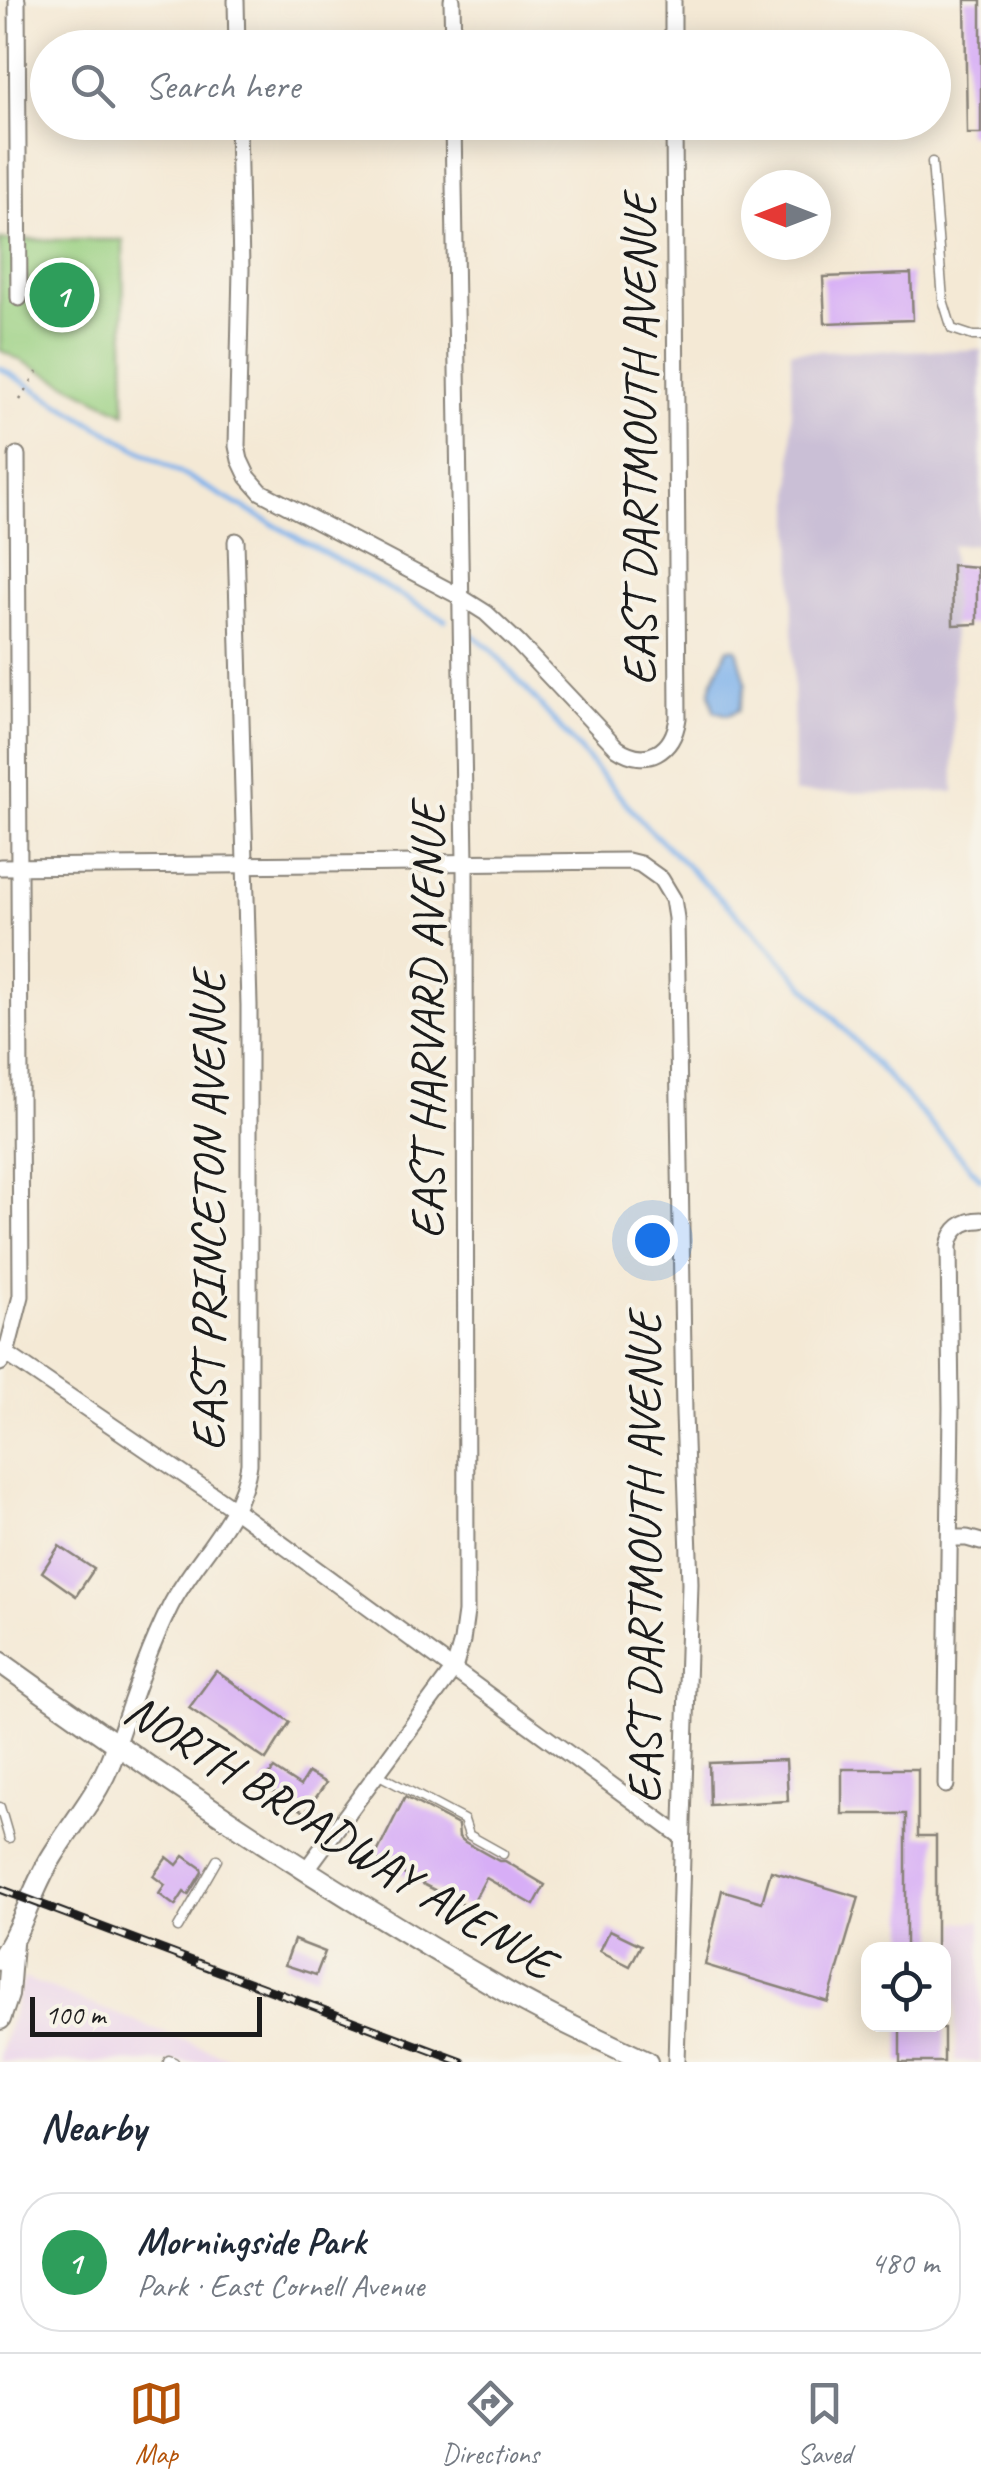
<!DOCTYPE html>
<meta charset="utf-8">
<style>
:root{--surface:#fff;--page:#f2f2f3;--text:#1f2937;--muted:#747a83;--line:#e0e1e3;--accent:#b45309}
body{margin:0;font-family:Caveat,sans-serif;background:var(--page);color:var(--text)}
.controls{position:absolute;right:30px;bottom:30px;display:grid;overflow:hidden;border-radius:20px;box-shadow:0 5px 25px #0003}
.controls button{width:90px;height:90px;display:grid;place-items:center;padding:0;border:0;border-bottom:2px solid var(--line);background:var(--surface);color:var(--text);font:50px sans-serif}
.compass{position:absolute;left:741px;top:170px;width:90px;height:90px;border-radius:50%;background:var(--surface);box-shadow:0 5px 25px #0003;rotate:270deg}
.scale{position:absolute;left:30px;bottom:25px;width:232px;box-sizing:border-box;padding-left:10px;border:5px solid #1c1c1c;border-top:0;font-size:28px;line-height:35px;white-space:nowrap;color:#1c1c1c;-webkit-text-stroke:8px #f7f3e8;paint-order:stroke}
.you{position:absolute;left:652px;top:1240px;width:35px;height:35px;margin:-25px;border:8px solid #fff;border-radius:50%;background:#1a73e8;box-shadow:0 0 0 15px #1a73e833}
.badge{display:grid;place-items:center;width:65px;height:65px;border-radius:50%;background:var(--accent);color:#fff;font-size:32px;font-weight:700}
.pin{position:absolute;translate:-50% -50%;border:5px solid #fff;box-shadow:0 2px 10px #0006}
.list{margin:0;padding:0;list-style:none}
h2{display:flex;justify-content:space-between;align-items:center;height:130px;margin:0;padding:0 40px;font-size:42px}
h2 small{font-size:32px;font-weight:400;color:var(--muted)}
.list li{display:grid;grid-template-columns:65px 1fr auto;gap:30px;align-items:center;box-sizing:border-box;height:140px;margin:0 20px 20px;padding:0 20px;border:2px solid var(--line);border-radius:40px}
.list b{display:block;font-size:38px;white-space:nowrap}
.list p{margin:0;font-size:32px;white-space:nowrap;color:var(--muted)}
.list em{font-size:32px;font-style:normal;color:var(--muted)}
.icon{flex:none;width:55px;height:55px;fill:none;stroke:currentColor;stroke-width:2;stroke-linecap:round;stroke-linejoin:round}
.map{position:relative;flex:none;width:981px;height:2062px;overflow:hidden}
.search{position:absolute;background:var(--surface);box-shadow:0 5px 25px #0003;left:30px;right:30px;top:30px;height:110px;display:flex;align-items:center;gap:25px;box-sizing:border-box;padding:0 35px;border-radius:55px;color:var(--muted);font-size:38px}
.sheet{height:290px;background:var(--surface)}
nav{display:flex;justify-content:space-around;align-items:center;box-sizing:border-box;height:140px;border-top:2px solid var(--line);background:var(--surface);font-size:28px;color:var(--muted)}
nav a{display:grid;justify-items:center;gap:5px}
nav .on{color:var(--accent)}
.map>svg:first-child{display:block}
.built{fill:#ead1ec}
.industrial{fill:#cabfd6}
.green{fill:#9ad082;stroke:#5b764f;stroke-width:2.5}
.water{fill:#7db1eb;stroke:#4c6684;stroke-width:2.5}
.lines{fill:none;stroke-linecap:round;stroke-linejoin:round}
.stream{stroke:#7db1eb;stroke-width:5}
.building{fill:#d7aef6}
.lane-casing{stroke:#888278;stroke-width:11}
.street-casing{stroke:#888278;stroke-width:19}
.secondary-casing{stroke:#888278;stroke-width:24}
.path{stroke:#888278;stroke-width:2.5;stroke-dasharray:2.5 8;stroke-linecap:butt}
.lane{stroke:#fff;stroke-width:8}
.street{stroke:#fff;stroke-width:15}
.secondary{stroke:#fff;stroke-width:20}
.rail-casing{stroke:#1c1c1c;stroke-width:9}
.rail{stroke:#f7f3e8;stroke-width:5;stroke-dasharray:15;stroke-linecap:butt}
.labels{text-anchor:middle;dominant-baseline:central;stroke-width:8;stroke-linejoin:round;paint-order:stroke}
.street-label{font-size:48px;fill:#1c1c1c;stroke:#f7f3e8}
</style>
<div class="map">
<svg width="981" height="2062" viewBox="0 0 981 2062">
<rect width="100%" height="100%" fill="#f7f3e8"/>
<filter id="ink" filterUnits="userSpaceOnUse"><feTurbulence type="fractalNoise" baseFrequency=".01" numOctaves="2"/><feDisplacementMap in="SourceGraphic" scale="20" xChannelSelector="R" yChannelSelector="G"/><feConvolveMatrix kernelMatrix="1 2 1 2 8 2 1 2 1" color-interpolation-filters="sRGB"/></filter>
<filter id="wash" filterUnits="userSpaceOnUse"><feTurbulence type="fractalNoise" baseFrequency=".0048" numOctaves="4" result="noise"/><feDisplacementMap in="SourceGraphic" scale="40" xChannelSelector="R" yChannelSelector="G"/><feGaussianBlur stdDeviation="2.25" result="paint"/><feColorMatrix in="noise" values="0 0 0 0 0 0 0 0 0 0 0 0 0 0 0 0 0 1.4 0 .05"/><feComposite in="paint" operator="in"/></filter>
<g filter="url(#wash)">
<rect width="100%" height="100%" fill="#f4e9d5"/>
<g class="built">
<path d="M981,1921V2062H956V1922Z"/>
<path d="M24,1978L240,2062H0V2053Z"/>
</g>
<path class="industrial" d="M981,350V544L952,545L954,792L794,793L791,351Z"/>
<path class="green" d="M0,240H123L125,413L0,350Z"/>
<path class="water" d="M728,648L737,649L746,683L739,710L728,715L714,711L710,692L712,683Z"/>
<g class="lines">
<g class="stream">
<path d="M0,368L93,424L445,620"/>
<path d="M471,634L491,649L647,827L759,936L981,1179"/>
</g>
</g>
<g id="blocks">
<g class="building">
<path d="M965,0H981V134H967Z"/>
<path d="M911,274L913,320L825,323L823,277Z"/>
<path d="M952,565L977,567V624L953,625Z"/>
<path d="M59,1546L94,1569L76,1596L42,1572Z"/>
<path d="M216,1671L290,1722L266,1760L189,1708Z"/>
<path d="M786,1760L788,1801L710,1805L709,1763Z"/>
<path d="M274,1769L300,1786L308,1773L326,1783L305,1813L262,1784Z"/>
<path d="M842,1769H918V1836H936V1950H906V1814H842Z"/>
<path d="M405,1797L458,1825L459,1837L465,1842L499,1861H505L545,1885L534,1905L486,1878L470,1908L374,1859Z"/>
<path d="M184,1856L201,1868L202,1872L188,1895L184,1892L175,1906L159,1894L165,1885L153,1876L167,1857L177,1865Z"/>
<path d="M771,1871L859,1897L828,2002L705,1965L722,1890L762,1902Z"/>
<path d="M610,1930L641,1945L630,1966L600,1951Z"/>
<path d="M294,1940L325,1952L316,1975L285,1965Z"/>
<path d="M906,2024H936V2028H944V2062H900V2026Z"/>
</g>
</g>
</g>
<g filter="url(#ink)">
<use href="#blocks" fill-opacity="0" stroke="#888278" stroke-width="2.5"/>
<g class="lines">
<g class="lane-casing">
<g id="lane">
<path d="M932,162L943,300L952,329L973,336H981"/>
<path d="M377,1774L464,1820L469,1835L503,1854"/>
<path d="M0,1807L9,1838"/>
<path d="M178,1928L217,1860"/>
<path d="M168,2062L169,2060L174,2062"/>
</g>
</g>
<g class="street-casing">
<g id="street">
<path d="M17,0L19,298"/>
<path d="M236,0L237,48"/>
<path d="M452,0L453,48"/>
<path d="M673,0V48"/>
<path d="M238,122L241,269L237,446L240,460L248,477L261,492L459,596L486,613L518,643L617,748C647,768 673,752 678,718L674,122"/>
<path d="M0,867L628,861L640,864L661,879L673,899L676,918L684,1414L690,1583L676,2062"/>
<path d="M1,1350L234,1509L681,1836"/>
<path d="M0,1363L6,1354L21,1296L17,455"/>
<path d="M950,1538H967L981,1542"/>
<path d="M116,1746C132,1700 148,1651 170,1607C194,1559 242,1520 249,1464V1005L236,541"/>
<path d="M946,1785L951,1408L949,1246C952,1229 964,1220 981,1220"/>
<path d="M306,1870L454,1669L462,1641L466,1612L465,862L453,122"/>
</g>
</g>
<g class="secondary-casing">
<g id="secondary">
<path d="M0,1662C158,1776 322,1885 491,1983C541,2013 595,2037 647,2062"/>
<path d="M0,1960C23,1928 32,1888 53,1855C77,1816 102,1791 116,1746"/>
<path d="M0,2019L8,1995L12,1944"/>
</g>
</g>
<path class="path" d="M20,400L37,372"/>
<use href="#lane" class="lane"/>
<use href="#street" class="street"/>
<use href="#secondary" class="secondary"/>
<g class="rail-casing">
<path id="rail" d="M0,1889L462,2062"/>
</g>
<use href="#rail" class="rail"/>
</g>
</g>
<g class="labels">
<g class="street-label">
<text transform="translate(639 440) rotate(-90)">EAST DARTMOUTH AVENUE</text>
<text transform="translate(427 1021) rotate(-90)">EAST HARVARD AVENUE</text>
<text transform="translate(208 1211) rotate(-90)">EAST PRINCETON AVENUE</text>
<text transform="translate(644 1558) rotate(-90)">EAST DARTMOUTH AVENUE</text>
<text transform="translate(340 1836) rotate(32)">NORTH BROADWAY AVENUE</text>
</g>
</g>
</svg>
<div class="controls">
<button><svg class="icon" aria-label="locate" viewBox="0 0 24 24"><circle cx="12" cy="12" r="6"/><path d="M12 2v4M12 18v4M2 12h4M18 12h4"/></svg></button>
</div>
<svg class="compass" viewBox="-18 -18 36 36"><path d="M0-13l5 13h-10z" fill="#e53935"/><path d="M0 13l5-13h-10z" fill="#747a83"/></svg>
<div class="scale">100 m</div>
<div class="you"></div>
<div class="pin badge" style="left:62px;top:295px;background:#2e9e5b">1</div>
<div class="search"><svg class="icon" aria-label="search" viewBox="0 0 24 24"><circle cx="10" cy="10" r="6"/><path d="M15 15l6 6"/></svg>Search here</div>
</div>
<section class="sheet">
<h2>Nearby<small></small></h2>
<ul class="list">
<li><span class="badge" style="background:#2e9e5b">1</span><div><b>Morningside Park</b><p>Park · East Cornell Avenue</p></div><em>480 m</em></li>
</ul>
</section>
<nav>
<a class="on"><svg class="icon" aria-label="map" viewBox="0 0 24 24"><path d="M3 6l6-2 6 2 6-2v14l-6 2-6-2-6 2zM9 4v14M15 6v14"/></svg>Map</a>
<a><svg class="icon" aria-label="directions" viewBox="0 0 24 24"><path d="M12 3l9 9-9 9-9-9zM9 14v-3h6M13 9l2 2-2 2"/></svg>Directions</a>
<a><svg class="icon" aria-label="saved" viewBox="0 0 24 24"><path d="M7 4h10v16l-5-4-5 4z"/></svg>Saved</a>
</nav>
